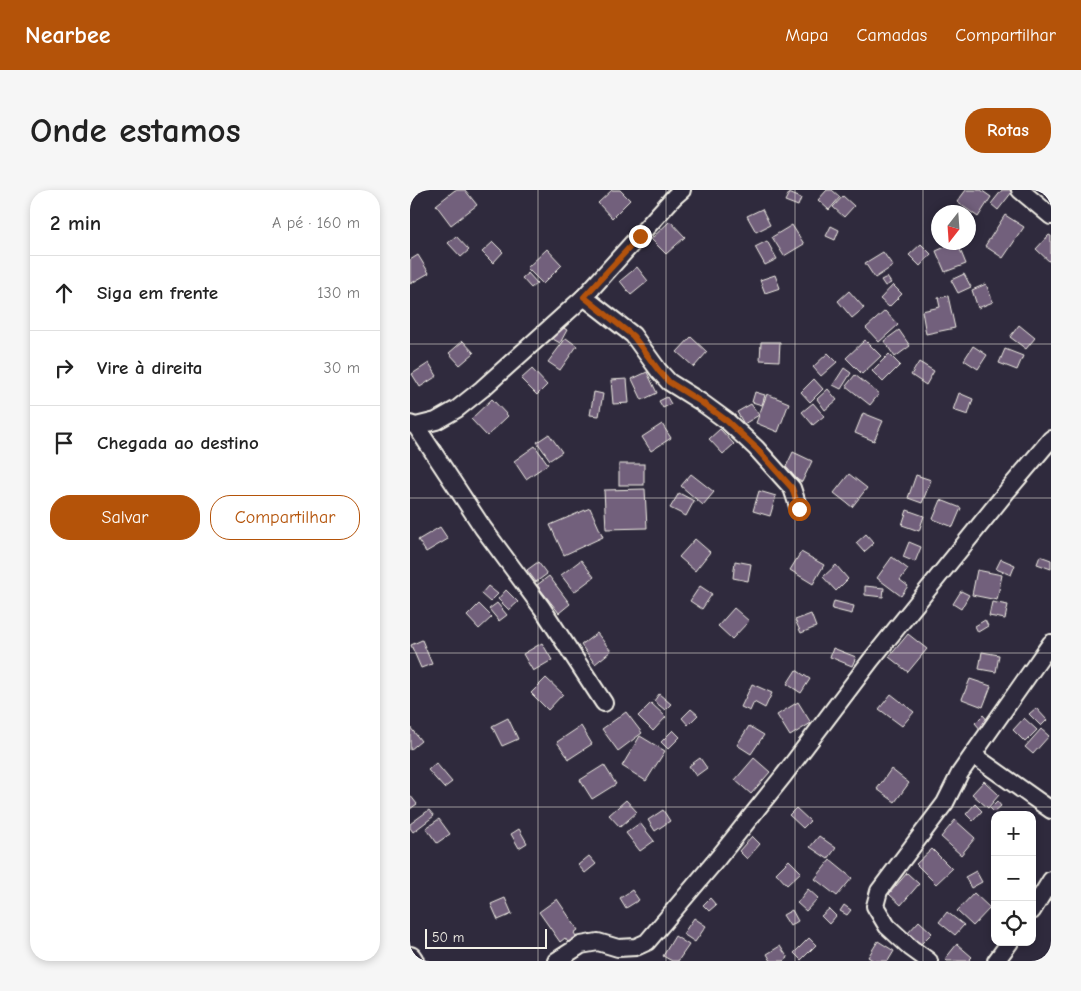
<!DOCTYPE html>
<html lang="pt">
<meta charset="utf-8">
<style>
:root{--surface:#fff;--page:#f6f6f6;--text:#222;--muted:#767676;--line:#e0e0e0;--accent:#b45309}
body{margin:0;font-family:"Comic Neue",sans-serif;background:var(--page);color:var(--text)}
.controls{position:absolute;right:15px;bottom:15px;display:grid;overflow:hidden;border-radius:10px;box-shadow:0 2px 8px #0003}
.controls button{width:45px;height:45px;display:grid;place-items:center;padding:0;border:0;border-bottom:1px solid var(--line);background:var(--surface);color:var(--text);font:25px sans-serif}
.compass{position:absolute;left:521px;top:15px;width:45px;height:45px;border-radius:50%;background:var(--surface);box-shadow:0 2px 8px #0003;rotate:197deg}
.scale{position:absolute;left:15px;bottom:12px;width:122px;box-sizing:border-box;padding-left:5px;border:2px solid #f4f1e8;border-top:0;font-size:14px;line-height:18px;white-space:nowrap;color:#f4f1e8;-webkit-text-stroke:4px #2f2a3d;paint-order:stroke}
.stop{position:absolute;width:15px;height:15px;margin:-11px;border:4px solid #b45309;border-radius:50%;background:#fff}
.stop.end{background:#b45309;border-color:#fff;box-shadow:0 1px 5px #0008}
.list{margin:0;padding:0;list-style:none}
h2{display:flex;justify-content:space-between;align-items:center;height:65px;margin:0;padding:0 20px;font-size:21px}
h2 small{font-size:16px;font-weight:400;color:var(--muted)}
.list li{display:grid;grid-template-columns:32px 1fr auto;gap:15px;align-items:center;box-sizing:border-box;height:75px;padding:0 20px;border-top:1px solid var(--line)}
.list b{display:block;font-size:19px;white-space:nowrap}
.list em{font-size:16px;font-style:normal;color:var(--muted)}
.actions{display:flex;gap:10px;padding:15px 20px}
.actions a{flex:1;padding:11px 0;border:1px solid var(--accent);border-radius:20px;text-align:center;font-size:18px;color:var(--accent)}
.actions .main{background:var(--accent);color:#fff}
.icon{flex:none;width:28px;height:28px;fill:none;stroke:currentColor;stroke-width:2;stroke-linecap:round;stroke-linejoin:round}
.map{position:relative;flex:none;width:641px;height:771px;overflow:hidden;border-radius:20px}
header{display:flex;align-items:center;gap:30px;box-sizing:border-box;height:70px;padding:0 25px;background:var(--accent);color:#fff}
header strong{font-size:24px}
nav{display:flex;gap:28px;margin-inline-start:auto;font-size:18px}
.intro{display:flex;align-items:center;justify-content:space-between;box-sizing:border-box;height:120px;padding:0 30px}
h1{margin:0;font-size:35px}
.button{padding:12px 22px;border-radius:20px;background:var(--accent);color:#fff;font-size:18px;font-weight:700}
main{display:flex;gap:30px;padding:0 30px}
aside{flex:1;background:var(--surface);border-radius:20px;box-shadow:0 2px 8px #0003}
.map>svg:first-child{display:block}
.building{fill:#72607b;stroke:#f4f1e8}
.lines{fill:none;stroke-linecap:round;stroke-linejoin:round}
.minor-casing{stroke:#f4f1e8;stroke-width:20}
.highway-casing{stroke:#f4f1e8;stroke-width:26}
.minor{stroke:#2f2a3d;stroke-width:16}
.highway{stroke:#2f2a3d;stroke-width:22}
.route{stroke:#b45309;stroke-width:6}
.grid{fill:none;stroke:#f4f1e8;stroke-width:1;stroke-opacity:0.55}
</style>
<header>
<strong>Nearbee</strong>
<nav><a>Mapa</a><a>Camadas</a><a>Compartilhar</a></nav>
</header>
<div class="intro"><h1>Onde estamos</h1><a class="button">Rotas</a></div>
<main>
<aside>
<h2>2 min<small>A pé · 160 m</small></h2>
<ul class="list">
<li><svg class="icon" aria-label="ahead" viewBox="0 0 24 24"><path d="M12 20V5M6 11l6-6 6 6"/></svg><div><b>Siga em frente</b></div><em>130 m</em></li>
<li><svg class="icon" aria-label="right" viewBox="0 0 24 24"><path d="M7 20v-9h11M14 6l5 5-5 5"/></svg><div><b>Vire à direita</b></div><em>30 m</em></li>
<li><svg class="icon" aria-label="arrive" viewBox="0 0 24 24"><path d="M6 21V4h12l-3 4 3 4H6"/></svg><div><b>Chegada ao destino</b></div></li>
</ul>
<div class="actions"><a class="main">Salvar</a><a>Compartilhar</a></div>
</aside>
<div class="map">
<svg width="641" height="771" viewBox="0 0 641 771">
<rect width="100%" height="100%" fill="#2f2a3d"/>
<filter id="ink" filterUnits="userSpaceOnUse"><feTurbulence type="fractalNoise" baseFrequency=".02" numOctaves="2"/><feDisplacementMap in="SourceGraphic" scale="10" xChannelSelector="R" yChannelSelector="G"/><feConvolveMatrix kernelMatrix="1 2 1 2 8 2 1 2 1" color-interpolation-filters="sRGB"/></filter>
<g filter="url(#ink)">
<g class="building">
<path d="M45,0H55L67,15L41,35L26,15Z"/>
<path d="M202,0H210L220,10L202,28L188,13Z"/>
<path d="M417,0H422L430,7L419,20L408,10Z"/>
<path d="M556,0H571L581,7L568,27L547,12Z"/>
<path d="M592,0H599L602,2L588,20L581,14Z"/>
<path d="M379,3L391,8L388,16L375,11Z"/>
<path d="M433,6L444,16L434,27L423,17Z"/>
<path d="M352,19L360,35L346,42L337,26Z"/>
<path d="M595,25L614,37L593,68L575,56Z"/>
<path d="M260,31L275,47L256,64L241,49Z"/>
<path d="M382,35L394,54L374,66L362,47Z"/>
<path d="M421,36L429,40L425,50L416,46Z"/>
<path d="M639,45L641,46V73L626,59Z"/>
<path d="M46,46L59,60L51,67L38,53Z"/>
<path d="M357,51L367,69L355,75L345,57Z"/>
<path d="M83,52L93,62L83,73L72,62Z"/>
<path d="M547,52L556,74L535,82L526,61Z"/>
<path d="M511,54L521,64L510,76L499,65Z"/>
<path d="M137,59L152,75L133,94L117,78Z"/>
<path d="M473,62L483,76L465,88L455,73Z"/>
<path d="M8,65L19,83L0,94V70Z"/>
<path d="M227,77L238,91L221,105L210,91Z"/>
<path d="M118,83L127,93L121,98L112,88Z"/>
<path d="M554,84L561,97L548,103L541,90Z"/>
<path d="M365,85L370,98L355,103L350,90Z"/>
<path d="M477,87L481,93L475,96L471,90Z"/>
<path d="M576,94L583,112L568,118L562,100Z"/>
<path d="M483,95L492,104L479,117L470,109Z"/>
<path d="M439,101L454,118L442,128L428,111Z"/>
<path d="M538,106L545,138L516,144L512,121L530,117L528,108Z"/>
<path d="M475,121L488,135L469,152L456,138Z"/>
<path d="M149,135L157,140L150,153L141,148Z"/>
<path d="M609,135L625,148L616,159L600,147Z"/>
<path d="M489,140L500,156L485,167L474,151Z"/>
<path d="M281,147L297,162L284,177L267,162Z"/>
<path d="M156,148L167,156L150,180L138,172Z"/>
<path d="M455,150L471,166L452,184L436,168Z"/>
<path d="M53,151L64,163L50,175L39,163Z"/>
<path d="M351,152H370L369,171L350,170Z"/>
<path d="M563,156L577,165L568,179L554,170Z"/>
<path d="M595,159L613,166L607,180L589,173Z"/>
<path d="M418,163L427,172L411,186L403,177Z"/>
<path d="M479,164L490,175L473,192L462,181Z"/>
<path d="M509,172L524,181L516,195L501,185Z"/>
<path d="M19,173L27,186L10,197L2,184Z"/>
<path d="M434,178L441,183L431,199L423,195Z"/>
<path d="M122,179L137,195L127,205L111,189Z"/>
<path d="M237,182L247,203L232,210L222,189Z"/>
<path d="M445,185L469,204L460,215L436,196Z"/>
<path d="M217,189L219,213L203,214L201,190Z"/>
<path d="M404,189L413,199L400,212L391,202Z"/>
<path d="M418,199L427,210L415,220L407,209Z"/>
<path d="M184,202L193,204L189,226L180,225Z"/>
<path d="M345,202L355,205L352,215L342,212Z"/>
<path d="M549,203L563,209L558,225L543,220Z"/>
<path d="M357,204L379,213L368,242L346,233Z"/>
<path d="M257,207L261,214L253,218L249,211Z"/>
<path d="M82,209L98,226L77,246L61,229Z"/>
<path d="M403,213L414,226L403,235L392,222Z"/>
<path d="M341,214L349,225L334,234L327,222Z"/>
<path d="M453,223L473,231L464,251L445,243Z"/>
<path d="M252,234L261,248L241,261L232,247Z"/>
<path d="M310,239L324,254L313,264L299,249Z"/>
<path d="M139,244L152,262L140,270L127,252Z"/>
<path d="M125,256L138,274L116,289L104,271Z"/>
<path d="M383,262L402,271L392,292L373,283Z"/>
<rect x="209" y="274" width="25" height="21"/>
<path d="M281,284L304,302L293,315L271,296Z"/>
<path d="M439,284L457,298L442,317L424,303Z"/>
<path d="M506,285L521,290L512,313L498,308Z"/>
<path d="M235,299L237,338L196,339L194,300Z"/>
<path d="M349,301L366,306L360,326L343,321Z"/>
<path d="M269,303L284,311L276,326L260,318Z"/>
<path d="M531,310L551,318L543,337L523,329Z"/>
<path d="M180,318L193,347L154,365L140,335Z"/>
<path d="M497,320L514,326L509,341L492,335Z"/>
<path d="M30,337L38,349L16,362L8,350Z"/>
<path d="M456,344L464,353L454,362L446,353Z"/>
<path d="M285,349L300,362L285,381L269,367Z"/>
<path d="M499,352L511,357L505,372L493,367Z"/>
<path d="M391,362L414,375L403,394L380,380Z"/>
<path d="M630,366L641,370V379L627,374Z"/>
<path d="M482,367L498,379L490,390L498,396L491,406L467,388Z"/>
<path d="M591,369L605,375L601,385L586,379Z"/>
<path d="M171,370L184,387L164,402L151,385Z"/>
<path d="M325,371L341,374L338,391L323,388Z"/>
<path d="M128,372L137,384L126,392L117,380Z"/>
<path d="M426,375L438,389L426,401L413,387Z"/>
<path d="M567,380L592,385L587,410L562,405Z"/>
<path d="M139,386L160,414L149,423L127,395Z"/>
<path d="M78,396L88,404L80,412L71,404Z"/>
<path d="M290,396L302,404L292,419L280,411Z"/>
<path d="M455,396L474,398L473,407L455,405Z"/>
<path d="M96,400L108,412L99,420L88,409Z"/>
<path d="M551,401L559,405L551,419L543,414Z"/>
<path d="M424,411L444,416L442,424L422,419Z"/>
<path d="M582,412L598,415L595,429L579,426Z"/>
<path d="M87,413L97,425L89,431L79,419Z"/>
<path d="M69,414L82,427L69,439L57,426Z"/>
<path d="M324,418L339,431L322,449L308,436Z"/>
<path d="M401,424L406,437L391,443L385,430Z"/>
<path d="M575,430L578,436L568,442L565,436Z"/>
<path d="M187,443L201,461L185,474L171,455Z"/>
<path d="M498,444L517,459L498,482L479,467Z"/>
<path d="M12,450L22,474L11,478L1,455Z"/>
<path d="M132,453L142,470L123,481L113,464Z"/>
<path d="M423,458L446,467L442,476L420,467Z"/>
<path d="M572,462L589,465L586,482L569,479Z"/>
<path d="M386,480L400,489L391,503L377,494Z"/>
<path d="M136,488L153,504L138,520L121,503Z"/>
<path d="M560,489L581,496L573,517L552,509Z"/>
<path d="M342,494L362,503L355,518L344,512L340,521L331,517Z"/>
<path d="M249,504L261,514L255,520L244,511Z"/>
<path d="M481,504L504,522L492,536L469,519Z"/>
<path d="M388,512L401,533L380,546L367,525Z"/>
<path d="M241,513L256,527L243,541L228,526Z"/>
<path d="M626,518L637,530L631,536L619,524Z"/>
<path d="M281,519L288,525L278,535L272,528Z"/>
<path d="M216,522L232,543L208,561L192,539Z"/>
<path d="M573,525L579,532L571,540L565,533Z"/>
<path d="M98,528L108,549L92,556L82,536Z"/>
<path d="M614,528L627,540L615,552L603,540Z"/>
<path d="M171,536L182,554L159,569L147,552Z"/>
<path d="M339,536L354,545L341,564L327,555Z"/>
<path d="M0,537L11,551L0,560Z"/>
<path d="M631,539L639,546L623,564L615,557Z"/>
<path d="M263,540L270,547L258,559L251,552Z"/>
<path d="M230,546L255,561L236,591L212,576Z"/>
<path d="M290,568L297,578L286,586L279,576Z"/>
<path d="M344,568L360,582L341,604L325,590Z"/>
<path d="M26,573L42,592L34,598L18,580Z"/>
<path d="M194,575L206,594L182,609L170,590Z"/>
<path d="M481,579L499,593L485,612L467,599Z"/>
<path d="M574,591L589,605L578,618L562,604Z"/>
<path d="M0,605L7,614L0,619Z"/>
<path d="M216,610L227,622L210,637L199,625Z"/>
<path d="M587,611L591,616L584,622L580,618Z"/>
<path d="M565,614L572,621L563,631L556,624Z"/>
<path d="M386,618L400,631L393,638L379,625Z"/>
<path d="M19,620L24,626L3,642L0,638V634Z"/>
<path d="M253,620L260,631L245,641L238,630Z"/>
<path d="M29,629L40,644L27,653L16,638Z"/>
<path d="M545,630L565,648L551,665L531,647Z"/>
<path d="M230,633L244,651L230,661L216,643Z"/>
<path d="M109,639L117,653L109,658L101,644Z"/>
<path d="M342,646L350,654L337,669L329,661Z"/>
<path d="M409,646L426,658L418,669L400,657Z"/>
<path d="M522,659L542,679L526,694L506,674Z"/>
<path d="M179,666L186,674L175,683L168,675Z"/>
<path d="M379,670L391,682L377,695L366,683Z"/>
<path d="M420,670L442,688L427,706L405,689Z"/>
<path d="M566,681L572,692L561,698L555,687Z"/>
<path d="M497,683L509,694L491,715L479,704Z"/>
<path d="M398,699L408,708L396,721L387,713Z"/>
<path d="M222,700L229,710L216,718L210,708Z"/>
<path d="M564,703L580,718L563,736L547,721Z"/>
<path d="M95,708L102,724L88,730L81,714Z"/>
<path d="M300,708L306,715L299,721L293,715Z"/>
<path d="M147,709L168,740L164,743L168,749L160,755L155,748L150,752L129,722Z"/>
<path d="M434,715L441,720L437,725L430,721Z"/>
<path d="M419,719L426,726L419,734L411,726Z"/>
<path d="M382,720L388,731L380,736L373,725Z"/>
<path d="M537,722L554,735L545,745L529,732Z"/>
<path d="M284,728L296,736L285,752L273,744Z"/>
<path d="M509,731L522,743L509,756L497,744Z"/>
<path d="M265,746L279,755L268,771H262L253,766Z"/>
<path d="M399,748L406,755L391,770L384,763Z"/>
<path d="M468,751L484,761L478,771H464L458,767Z"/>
<path d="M547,754L562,767L558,771H537L535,769Z"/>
<path d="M370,756L378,768L374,771H361L357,764Z"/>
</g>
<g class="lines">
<g class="minor-casing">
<g id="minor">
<path d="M610,0L641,26"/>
<path d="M174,107L223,145L249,181L259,192L291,212L317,231L346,258L382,298L389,319"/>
<path d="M0,234L6,236L26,231L47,219L72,199L174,107L264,7L272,0"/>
<path d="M6,236L73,338L132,418L194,513"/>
<path d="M563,565L641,620"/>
<path d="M622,721L641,690"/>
<path d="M146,771L171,755L188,752L208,758L226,757L237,752L308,668L374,585L461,470L598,300L641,249"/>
<path d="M519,771L501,758L477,736L465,716L469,701L535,613L550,583L641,453"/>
<path d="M586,771L600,752"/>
</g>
</g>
<g class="highway-casing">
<path id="highway" d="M0,768L2,771"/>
</g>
<use href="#minor" class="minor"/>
<use href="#highway" class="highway"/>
</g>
</g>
<g class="lines" filter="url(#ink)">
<path class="route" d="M230,46L174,107L223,146L249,181L259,192L291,212L317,231L346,258L382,298L389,319"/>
</g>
<path class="grid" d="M128,0V771M256,0V771M385,0V771M513,0V771M0,154H641M0,308H641M0,463H641M0,617H641"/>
</svg>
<div class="controls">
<button>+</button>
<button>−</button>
<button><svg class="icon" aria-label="locate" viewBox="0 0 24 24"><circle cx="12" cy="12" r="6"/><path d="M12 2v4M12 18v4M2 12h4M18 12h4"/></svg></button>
</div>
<svg class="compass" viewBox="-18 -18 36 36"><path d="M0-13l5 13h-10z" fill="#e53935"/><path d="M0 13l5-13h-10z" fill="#767676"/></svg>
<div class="scale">50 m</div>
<div class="stop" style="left:389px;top:319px"></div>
<div class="stop end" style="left:230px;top:46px"></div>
</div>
</main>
